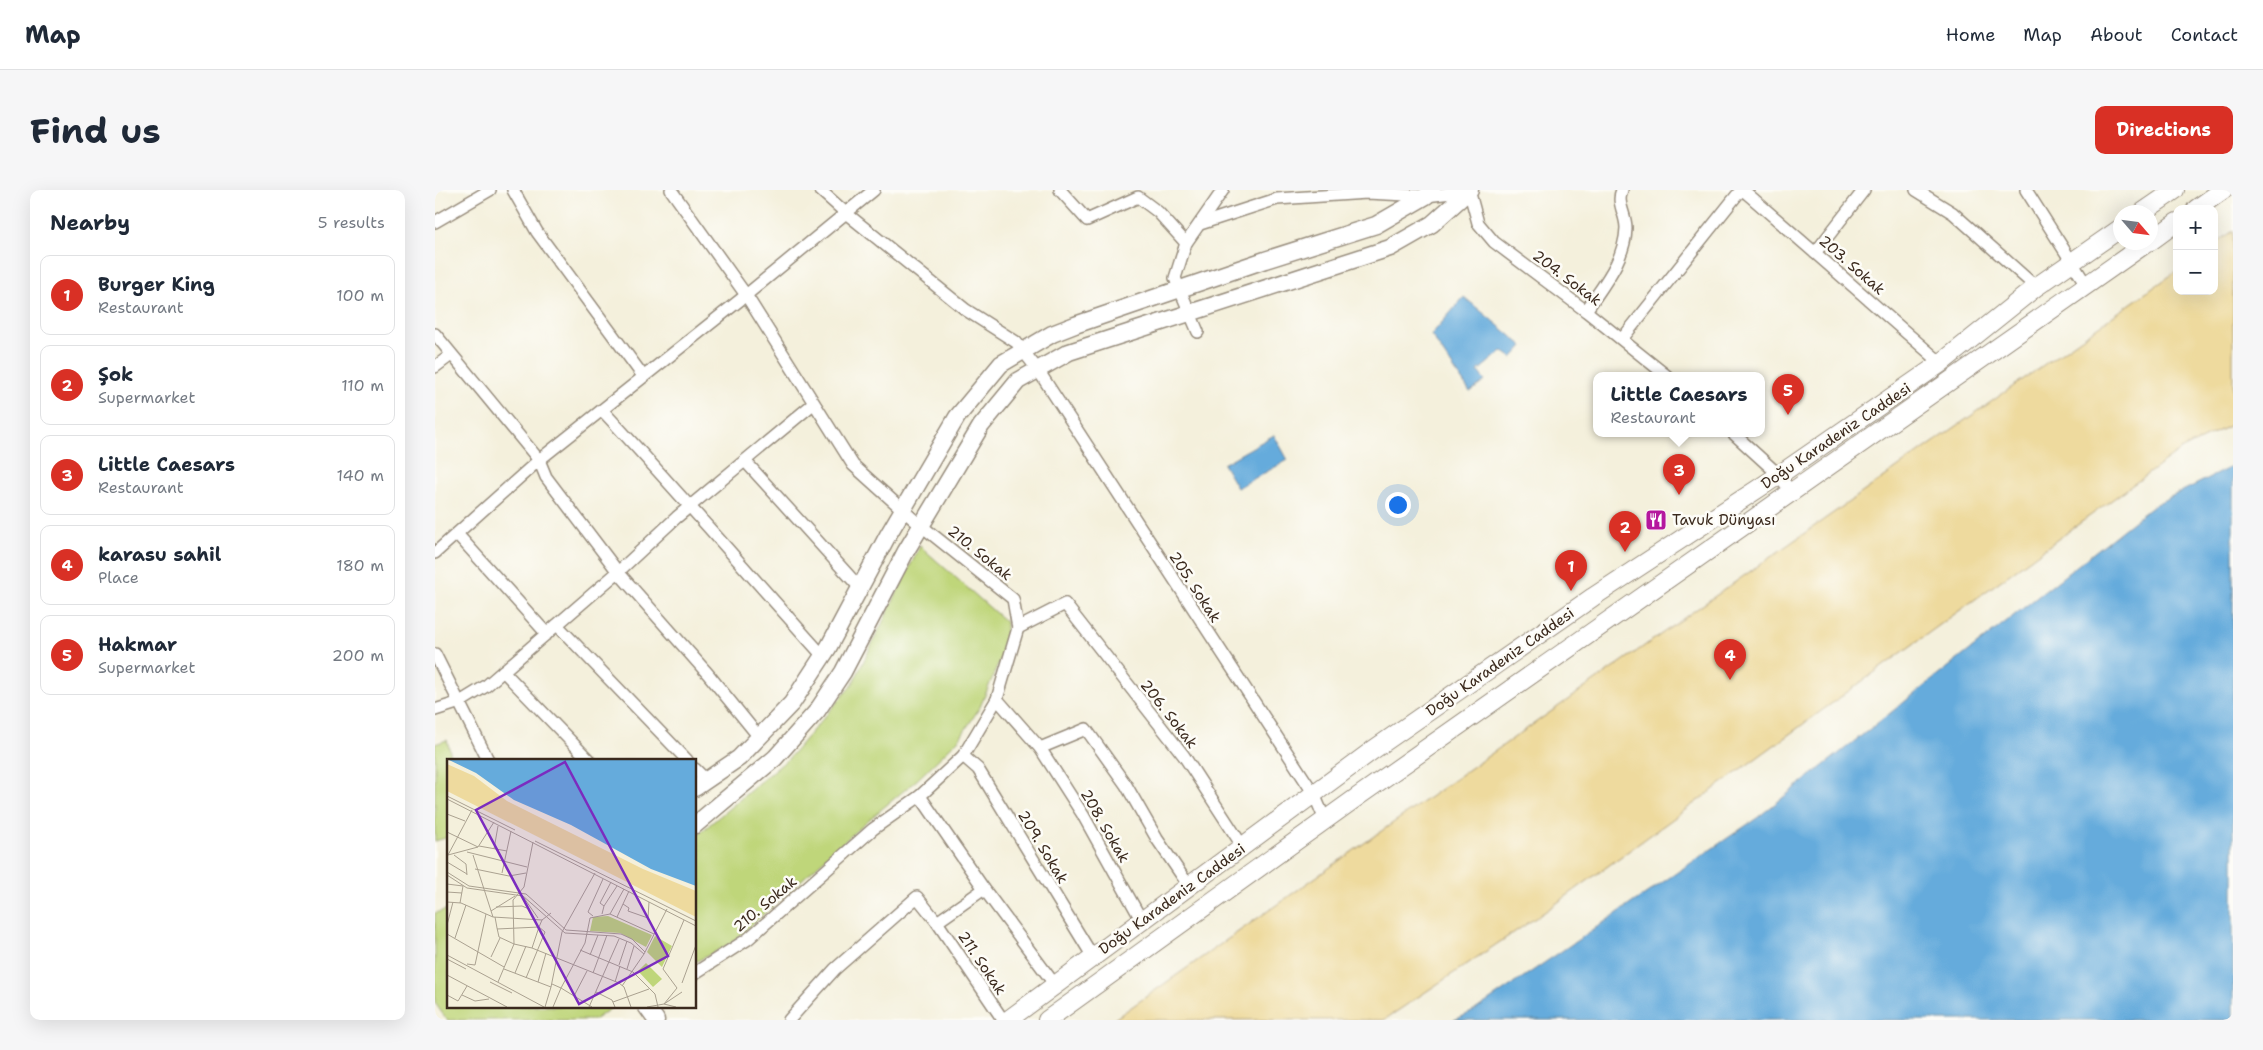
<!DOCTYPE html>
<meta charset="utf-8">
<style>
:root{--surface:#fff;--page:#f6f6f7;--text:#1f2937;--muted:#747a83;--line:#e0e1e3;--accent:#d93025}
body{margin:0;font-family:"Shantell Sans",sans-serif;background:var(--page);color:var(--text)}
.controls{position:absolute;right:15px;top:15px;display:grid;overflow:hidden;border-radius:10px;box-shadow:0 5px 20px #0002}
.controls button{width:45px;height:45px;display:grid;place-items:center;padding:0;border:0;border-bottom:1px solid var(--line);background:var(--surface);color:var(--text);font:25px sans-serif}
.compass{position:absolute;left:1678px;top:15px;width:45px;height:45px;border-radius:50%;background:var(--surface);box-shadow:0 5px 20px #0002;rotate:118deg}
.you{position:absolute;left:962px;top:314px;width:18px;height:18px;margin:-12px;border:4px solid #fff;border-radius:50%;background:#1a73e8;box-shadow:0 0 0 8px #1a73e833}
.badge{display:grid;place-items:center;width:32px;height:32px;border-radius:50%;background:var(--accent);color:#fff;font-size:16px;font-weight:700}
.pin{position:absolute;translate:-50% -41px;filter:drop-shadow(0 1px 2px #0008)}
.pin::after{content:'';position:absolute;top:26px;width:18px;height:15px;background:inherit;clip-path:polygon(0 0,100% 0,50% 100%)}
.popup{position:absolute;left:1158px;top:182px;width:172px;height:65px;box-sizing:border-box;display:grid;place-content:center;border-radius:10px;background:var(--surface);filter:drop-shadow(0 1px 4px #0005);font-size:16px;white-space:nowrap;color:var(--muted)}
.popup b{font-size:19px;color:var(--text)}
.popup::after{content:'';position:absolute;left:50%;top:100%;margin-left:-10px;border:10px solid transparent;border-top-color:var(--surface)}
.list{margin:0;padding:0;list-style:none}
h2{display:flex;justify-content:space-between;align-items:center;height:65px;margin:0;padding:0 20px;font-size:21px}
h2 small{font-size:16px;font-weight:400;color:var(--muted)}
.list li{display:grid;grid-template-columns:32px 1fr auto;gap:15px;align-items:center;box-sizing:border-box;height:80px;margin:0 10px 10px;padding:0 10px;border:1px solid var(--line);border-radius:10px}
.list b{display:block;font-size:19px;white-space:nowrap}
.list p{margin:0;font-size:16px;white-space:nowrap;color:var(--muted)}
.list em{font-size:16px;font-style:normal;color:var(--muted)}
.map{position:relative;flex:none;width:1798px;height:830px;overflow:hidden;border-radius:10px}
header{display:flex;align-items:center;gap:30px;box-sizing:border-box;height:70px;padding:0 25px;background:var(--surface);border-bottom:1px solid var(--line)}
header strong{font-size:24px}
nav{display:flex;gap:28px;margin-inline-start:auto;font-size:18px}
.intro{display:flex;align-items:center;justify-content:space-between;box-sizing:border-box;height:120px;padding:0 30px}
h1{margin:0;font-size:35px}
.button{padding:12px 22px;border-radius:10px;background:var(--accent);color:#fff;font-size:18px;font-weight:700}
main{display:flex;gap:30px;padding:0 30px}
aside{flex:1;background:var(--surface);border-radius:10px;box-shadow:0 5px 20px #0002}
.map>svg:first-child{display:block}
.green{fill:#bfd67a;stroke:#7d804c}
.sand{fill:#eeda9e;stroke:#94825e}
.water{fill:#65abdc;stroke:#506a7d}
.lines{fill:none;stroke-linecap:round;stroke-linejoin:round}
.street-casing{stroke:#988d7d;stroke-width:14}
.secondary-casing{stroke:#988d7d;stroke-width:19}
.primary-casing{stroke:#988d7d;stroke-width:20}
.street{stroke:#fff;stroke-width:11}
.secondary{stroke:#fff;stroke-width:16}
.primary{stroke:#fff;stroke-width:18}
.labels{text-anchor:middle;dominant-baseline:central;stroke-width:5;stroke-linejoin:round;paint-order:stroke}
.street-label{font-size:15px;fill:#3b2a1e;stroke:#fdfcf7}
.poi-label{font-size:15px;fill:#3b2a1e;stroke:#fdfcf7;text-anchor:start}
.inset-road{fill:none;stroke:#aaa190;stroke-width:1}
.view{fill:#7b2cbf;fill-opacity:0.15;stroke:#7b2cbf;stroke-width:2.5}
.inset-edge{fill:none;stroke:#3b2a1e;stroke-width:2.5}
</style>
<header>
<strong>Map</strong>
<nav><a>Home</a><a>Map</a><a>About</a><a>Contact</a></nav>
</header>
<div class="intro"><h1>Find us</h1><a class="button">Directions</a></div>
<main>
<aside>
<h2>Nearby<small>5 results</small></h2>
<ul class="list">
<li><span class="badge">1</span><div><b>Burger King</b><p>Restaurant</p></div><em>100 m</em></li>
<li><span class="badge">2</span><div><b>Şok</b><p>Supermarket</p></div><em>110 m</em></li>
<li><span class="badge">3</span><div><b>Little Caesars</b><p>Restaurant</p></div><em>140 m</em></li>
<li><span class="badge">4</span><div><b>karasu sahil</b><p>Place</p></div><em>180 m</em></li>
<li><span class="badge">5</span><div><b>Hakmar</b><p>Supermarket</p></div><em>200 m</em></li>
</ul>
</aside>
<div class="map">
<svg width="1798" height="830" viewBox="0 0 1798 830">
<rect width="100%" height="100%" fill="#fdfcf7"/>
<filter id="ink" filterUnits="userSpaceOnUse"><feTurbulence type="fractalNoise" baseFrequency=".02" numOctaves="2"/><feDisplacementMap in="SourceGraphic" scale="10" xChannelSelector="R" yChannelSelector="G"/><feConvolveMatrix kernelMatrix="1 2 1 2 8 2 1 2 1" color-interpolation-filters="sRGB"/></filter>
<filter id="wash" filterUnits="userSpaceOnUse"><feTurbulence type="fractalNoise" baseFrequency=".0096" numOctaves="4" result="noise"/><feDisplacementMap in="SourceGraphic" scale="20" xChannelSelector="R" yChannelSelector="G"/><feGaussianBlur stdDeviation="1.12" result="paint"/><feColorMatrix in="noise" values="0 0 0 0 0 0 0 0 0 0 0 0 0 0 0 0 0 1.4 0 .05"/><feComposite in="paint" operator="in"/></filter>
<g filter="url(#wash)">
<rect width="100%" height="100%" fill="#f4f0dc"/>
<g class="green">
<path d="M485,356L571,432V450L567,465L545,517L525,548L483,589L431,632L294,755L260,772V647L354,568L417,495Z"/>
<path d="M12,550L17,570H14V647L0,651V554Z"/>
<path d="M14,719V816H179L159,830H12L0,813V723Z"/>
</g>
<path class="sand" d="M1798,41V234L1747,259L1111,721L949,830H678L1742,81V101H1779V55Z"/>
<g class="water">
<path d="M1029,107L1088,156L1077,168L1067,161L1043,181L1050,191L1035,202L996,145Z"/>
<path d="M839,245L853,270L802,298L788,274Z"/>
<path d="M1798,276V830H1019L1037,822L1322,628L1719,315Z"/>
</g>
</g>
<g filter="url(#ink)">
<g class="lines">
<g class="street-casing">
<g id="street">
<path d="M78,0L102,42L208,186"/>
<path d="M236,0L311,105L418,275L478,329L578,409L583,438L562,509L528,566L485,606L438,639L313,749L260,783"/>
<path d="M385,0L412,24L531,120L581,152L603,180L879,604L890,630"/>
<path d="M625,0L652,30L703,7L723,22L751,53"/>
<path d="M1034,0L1043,33L1059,52L1151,121L1232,186"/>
<path d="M1308,0L1506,173"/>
<path d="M1481,0L1518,23L1601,97"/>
<path d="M1591,0L1652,96"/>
<path d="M0,32L55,0"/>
<path d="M765,34L842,9L932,3L991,6L1033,1"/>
<path d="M1380,63L1429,0"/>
<path d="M1151,121C1168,95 1190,70 1191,38C1191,24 1181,13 1187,0"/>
<path d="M763,142L740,88L751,53L788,0"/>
<path d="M0,144L104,270L111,287L183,382L273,484L324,547"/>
<path d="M1187,149L1306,0"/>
<path d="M0,177L16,165"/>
<path d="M167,220C242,300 314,384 388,466"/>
<path d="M1299,244L1344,285L1356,302"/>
<path d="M310,271L425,398"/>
<path d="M22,344L112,444"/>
<path d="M0,363L104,270L305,110L439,0"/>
<path d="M122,435L252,570"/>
<path d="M583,438L630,414L749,566L808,657"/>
<path d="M0,464L53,570"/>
<path d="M68,481L154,570"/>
<path d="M562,509L605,558L651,539L691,595L722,649L754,696"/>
<path d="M0,520L25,512L51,496L183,382L242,327L378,214"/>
<path d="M605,558L648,625L707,731"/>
<path d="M528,566L543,579L658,767"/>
<path d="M260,579L271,590"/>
<path d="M485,606L549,699L620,795"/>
<path d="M502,732L568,830"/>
<path d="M354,830L400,779L482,707L502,732L549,699"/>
</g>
</g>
<g class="secondary-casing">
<g id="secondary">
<path d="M260,598L304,568L357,513L393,458L453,345L522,227L566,174L617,144L640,135L830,70L941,35L991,6L997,0"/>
<path d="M260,635L340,568L382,521L408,482L471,361L546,236L583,191L634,162L955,58L997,34L1035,0"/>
<path d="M211,816L221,830"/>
</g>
</g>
<g class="primary-casing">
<g id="primary">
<path d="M1761,19L1788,0"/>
<path d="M1708,22L1740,0"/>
<path d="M1716,51L1742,32"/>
<path d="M573,830L938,560L1158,407L1344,285L1506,173L1601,97L1686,38"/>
<path d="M612,830L925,605L1713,52"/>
</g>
</g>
<use href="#street" class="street"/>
<use href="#secondary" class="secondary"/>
<use href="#primary" class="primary"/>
</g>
</g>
<defs>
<g id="restaurant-square" transform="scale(1.125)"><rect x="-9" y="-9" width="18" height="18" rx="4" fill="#b5179e" stroke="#fdfcf7"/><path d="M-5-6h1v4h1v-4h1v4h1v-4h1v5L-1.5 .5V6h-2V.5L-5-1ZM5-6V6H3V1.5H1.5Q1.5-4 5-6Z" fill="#fff"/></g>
</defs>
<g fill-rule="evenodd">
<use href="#restaurant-square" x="1221" y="330"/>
</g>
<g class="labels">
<g class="street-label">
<text transform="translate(1417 75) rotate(41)">203. Sokak</text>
<text transform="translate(1132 88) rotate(37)">204. Sokak</text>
<text transform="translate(1401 246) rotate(-34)">Doğu Karadeniz Caddesi</text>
<text transform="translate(545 363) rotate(39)">210. Sokak</text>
<text transform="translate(760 397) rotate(57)">205. Sokak</text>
<text transform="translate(1065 472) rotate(-35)">Doğu Karadeniz Caddesi</text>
<text transform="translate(734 524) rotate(52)">206. Sokak</text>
<text transform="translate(670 636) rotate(60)">208. Sokak</text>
<text transform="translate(608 657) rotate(59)">209. Sokak</text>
<text transform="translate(737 709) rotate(-36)">Doğu Karadeniz Caddesi</text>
<text transform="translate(330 714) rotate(-40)">210. Sokak</text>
<text transform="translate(547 773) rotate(56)">211. Sokak</text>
</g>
<g class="poi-label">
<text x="1237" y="330">Tavuk Dünyası</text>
</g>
</g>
<g transform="translate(12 569)">
<rect width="249" height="249" fill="#f4f0dc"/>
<path d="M161,157L205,176L199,188L173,174L143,172L146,158ZM208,177L225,187L215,208L200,193ZM199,204L215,220L206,228L191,212Z" fill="#bfd67a"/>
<path d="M0,5L27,17L60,42L196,110L249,132V158L0,32Z" fill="#eeda9e"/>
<path d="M0,0H249V127L204,110L124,66L67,41L29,14Z" fill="#65abdc"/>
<path class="inset-road" d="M0,37L68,71M0,40L249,167M0,55L18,62M0,73L31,88L47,63M88,82L249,162M32,87L60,92M47,90L51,67M20,93L80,108M1,96L25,51M1,96L31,88M7,96L19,105L20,116M26,96L46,158M0,103L20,115M28,110L62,117L79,114M0,113L22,127L79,135L119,171L174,175L185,180L198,193M55,114L64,72M0,116L20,129L76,137L118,174L167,177L184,184L197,195L220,150M0,125L16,127M0,133L15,134M77,139L91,159M0,143L14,144L46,158L95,161L104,154M13,144L16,127M176,145L182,149L181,152L201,159L202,143M157,147L170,127M49,148L75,147L82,150M44,152L68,137M155,155L157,147L153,144L164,123M163,155L177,130M146,157L141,153L156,120M48,158L50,169L52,178L67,185L85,189L92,168L50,170M170,158L182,132M0,166L6,143M0,175L57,208M8,179L19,146M85,189L172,224L177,228L184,248M133,191L186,213L208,235L211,248M0,196L97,248M143,196L151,176M44,198L53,179M0,200L19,210M20,205L28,206L39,155M172,206L180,182M57,210L104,228L115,173L148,114M180,210L187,187M68,214L79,187M146,214L160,176M0,216L60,248M79,219L98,173L92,168L95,161M43,223L65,234M51,223L67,185L66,141L77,128L86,83M91,223L99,194M168,223L173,207M235,224L249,186M105,225L114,229L106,248M175,227L197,195M149,233L165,241L168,248M235,233L217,245L230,229L216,210L237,161M0,236L11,242L20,227M15,236L28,242L42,240M127,237L140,212M166,243L202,230M98,248L104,228M142,248L172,180M145,248L114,229L138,184L143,159L163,155L207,175M200,248L217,245L229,248"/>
<path class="view" d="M118,3L221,197L132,245L29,51Z"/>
<rect width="249" height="249" class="inset-edge"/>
</g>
</svg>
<div class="controls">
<button>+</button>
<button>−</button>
</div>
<svg class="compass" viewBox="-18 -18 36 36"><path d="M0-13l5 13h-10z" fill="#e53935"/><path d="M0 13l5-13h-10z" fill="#747a83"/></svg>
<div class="you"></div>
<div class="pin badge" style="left:1136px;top:401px">1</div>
<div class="pin badge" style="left:1190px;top:362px">2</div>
<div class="pin badge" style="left:1244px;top:305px">3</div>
<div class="popup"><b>Little Caesars</b>Restaurant</div>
<div class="pin badge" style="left:1295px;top:490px">4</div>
<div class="pin badge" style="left:1353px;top:225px">5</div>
</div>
</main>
